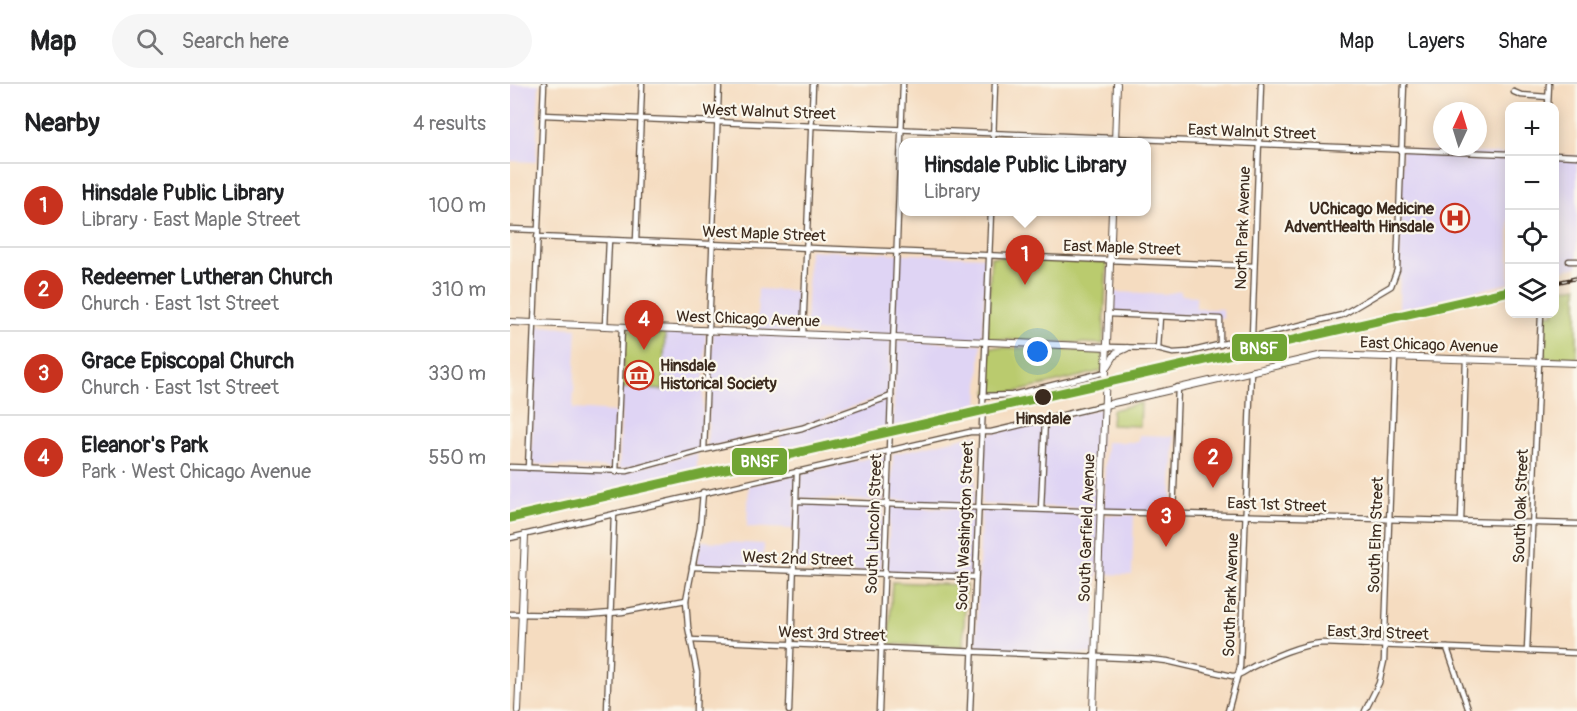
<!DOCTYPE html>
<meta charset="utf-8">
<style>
:root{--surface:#fff;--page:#f6f6f6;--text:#202124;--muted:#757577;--line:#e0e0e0;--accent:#c8321e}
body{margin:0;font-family:Pangolin,sans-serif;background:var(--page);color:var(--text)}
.controls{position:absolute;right:18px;top:18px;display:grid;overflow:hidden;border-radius:12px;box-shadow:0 3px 15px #0003}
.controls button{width:54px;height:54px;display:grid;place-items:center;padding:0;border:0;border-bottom:2px solid var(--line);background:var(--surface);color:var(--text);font:30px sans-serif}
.compass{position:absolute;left:923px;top:18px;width:54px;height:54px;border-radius:50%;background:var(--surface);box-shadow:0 3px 15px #0003;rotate:4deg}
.you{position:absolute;left:528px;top:268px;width:21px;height:21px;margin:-15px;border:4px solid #fff;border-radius:50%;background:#1a73e8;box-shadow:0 0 0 9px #1a73e833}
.badge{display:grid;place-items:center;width:39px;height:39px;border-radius:50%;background:var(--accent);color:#fff;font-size:20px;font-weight:700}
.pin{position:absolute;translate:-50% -50px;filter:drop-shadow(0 2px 3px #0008)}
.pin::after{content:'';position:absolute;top:32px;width:21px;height:18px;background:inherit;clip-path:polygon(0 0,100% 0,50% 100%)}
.popup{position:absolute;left:389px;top:54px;width:252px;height:78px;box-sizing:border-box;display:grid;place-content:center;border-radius:12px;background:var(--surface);filter:drop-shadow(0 2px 4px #0005);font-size:20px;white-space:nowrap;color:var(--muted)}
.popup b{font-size:22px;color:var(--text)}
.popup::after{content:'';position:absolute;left:50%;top:100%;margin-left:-12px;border:12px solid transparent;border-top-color:var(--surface)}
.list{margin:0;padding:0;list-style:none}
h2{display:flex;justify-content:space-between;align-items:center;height:78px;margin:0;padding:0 24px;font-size:26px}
h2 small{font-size:20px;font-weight:400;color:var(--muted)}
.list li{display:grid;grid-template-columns:39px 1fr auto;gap:18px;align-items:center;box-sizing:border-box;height:84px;padding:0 24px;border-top:2px solid var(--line)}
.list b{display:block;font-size:22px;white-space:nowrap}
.list p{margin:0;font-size:20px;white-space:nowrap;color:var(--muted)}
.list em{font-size:20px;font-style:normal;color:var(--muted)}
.icon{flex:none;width:33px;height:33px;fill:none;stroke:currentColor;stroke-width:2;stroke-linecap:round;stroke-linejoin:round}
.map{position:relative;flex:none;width:1067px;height:627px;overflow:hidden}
header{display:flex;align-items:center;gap:36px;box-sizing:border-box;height:84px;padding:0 30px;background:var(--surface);border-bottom:2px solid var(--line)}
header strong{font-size:28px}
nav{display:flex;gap:33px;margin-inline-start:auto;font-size:21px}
.search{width:420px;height:54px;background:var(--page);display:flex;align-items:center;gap:15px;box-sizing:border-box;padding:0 21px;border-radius:33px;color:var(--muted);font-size:22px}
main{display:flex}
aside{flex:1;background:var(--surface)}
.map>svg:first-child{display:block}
.built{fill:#dfd4f4}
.green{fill:#bacb6e;stroke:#7a7a46;stroke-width:1.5}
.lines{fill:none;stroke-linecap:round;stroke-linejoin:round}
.street-casing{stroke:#574536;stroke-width:7}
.secondary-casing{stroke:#574536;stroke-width:8}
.street{stroke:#fff;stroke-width:4.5}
.secondary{stroke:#fff;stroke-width:6}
.rail-casing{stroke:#3b2a1e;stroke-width:4}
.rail{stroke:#fbf7ec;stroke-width:1.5;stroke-dasharray:4.5;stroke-linecap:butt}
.rail-1-casing{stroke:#fbf7ec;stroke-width:14}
.rail-1{stroke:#71a534;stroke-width:9}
.stop-dot{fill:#3b2a1e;stroke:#fbf7ec;stroke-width:2}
.labels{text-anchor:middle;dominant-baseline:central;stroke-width:4.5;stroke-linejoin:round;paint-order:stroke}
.street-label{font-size:16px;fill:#3b2a1e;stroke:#fbf7ec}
.poi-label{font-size:16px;font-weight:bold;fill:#3b2a1e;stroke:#fbf7ec;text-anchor:end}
.stop-label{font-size:16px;font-weight:bold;fill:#3b2a1e;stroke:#fbf7ec}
.line-badge{stroke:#fbf7ec;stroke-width:2}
.badge-label{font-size:16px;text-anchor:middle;font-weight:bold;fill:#fff}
</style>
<header>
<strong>Map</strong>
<div class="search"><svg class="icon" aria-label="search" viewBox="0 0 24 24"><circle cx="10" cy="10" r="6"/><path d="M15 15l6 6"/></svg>Search here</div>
<nav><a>Map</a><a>Layers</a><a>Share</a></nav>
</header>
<main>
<aside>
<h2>Nearby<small>4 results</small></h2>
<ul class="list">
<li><span class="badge">1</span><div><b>Hinsdale Public Library</b><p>Library · East Maple Street</p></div><em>100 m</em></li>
<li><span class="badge">2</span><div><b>Redeemer Lutheran Church</b><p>Church · East 1st Street</p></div><em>310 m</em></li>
<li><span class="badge">3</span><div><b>Grace Episcopal Church</b><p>Church · East 1st Street</p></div><em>330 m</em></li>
<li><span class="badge">4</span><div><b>Eleanor's Park</b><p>Park · West Chicago Avenue</p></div><em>550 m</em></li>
</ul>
</aside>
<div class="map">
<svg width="1067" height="627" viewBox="0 0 1067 627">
<rect width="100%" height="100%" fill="#fbf7ec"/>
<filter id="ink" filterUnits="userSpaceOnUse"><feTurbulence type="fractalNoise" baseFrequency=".0167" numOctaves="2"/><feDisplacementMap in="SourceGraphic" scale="12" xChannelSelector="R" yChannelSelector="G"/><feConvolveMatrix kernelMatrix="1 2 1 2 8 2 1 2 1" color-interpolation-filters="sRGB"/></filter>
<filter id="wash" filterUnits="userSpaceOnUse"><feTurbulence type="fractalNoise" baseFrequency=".008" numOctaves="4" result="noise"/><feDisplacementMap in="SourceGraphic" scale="24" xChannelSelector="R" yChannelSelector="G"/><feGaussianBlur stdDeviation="1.35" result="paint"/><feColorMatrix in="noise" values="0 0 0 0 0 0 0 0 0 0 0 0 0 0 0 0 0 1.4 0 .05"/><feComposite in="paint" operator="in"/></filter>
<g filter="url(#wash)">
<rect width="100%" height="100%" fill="#f5dcc0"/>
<g class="built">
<path d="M0,0H29L26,78L0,77Z"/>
<path d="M892,66L999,70V199L889,226Z"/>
<path d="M1045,72H1067V183L1045,188Z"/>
<path d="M299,166L476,173L472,256L296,247Z"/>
<path d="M248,205L291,207L290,249L247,247Z"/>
<path d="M671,207V211L686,212V225H713V234L603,228L604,208L654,210Z"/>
<path d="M26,242L67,244L63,325L105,328L102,384L21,380Z"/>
<path d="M155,247L196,249L191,364L109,385L112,304L153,306Z"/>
<path d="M203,249L381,256L378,310L286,343L197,363Z"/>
<path d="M386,256L471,260L468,324L383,343Z"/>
<path d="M379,315L377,346L273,370L269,351Z"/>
<path d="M592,324L587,425L471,420L475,351Z"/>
<path d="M468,350L464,420L381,416L383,370Z"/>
<path d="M629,351L664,352L661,428L593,426L596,358H629Z"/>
<path d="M187,369V388L0,430V384L104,390Z"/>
<path d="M376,370L374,417L290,414L291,390Z"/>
<path d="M286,391L284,445L237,443L239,401Z"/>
<path d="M290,419L374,422L371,489L287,486Z"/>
<path d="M380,422L465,425L462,493L377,489Z"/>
<path d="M471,425L590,429L583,570L466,564Z"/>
<path d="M593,431H624L622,491L589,490Z"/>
<path d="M191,457L254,460L253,483L186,480Z"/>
</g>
<g class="green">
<path d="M481,173L597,178L593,260L477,255Z"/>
<path d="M1067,202V275L1036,274L1033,268L1035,230H1044L1045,207Z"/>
<path d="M114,246L155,247L153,306L112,304Z"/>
<path d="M481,263L589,267L593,271L592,287L506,308L480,310L477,308L479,303V267Z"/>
<path d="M631,319L630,342L601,341L602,326Z"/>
<path d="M382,498L456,501L453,563L379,560Z"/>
</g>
</g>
<g filter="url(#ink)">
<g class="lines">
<g class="street-casing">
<g id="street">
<path d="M1004,8L1011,11L1038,13"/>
<path d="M1038,22L1039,0"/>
<path d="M33,31L999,70"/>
<path d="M483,58L485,0"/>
<path d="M1044,71L1067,72"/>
<path d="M0,145L27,146"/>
<path d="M27,153L744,182"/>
<path d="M126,157L132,0"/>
<path d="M1059,177H1067"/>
<path d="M599,230L710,235V261"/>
<path d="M95,242L99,156"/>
<path d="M293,250L303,0"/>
<path d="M742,252L751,0"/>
<path d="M598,263L643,264L663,269L679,268L832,231L881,202L887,186L894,0"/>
<path d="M648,265L650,232"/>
<path d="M472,312L502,311L596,288"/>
<path d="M194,366L209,0"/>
<path d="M0,383L117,387L194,366L292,344L381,312"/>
<path d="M18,384L34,0"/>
<path d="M106,388L112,243"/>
<path d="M287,417L597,428L1067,440"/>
<path d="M531,425L535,335"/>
<path d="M663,430L668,303"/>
<path d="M951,437L956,275"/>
<path d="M0,454L460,348H481L595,321"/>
<path d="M182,483L465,493"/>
<path d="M0,530L77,531L112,528L176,516"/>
<path d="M181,556L639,575L657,577L722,592C731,592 736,586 744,582C765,572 789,561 812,559L1067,569"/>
<path d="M937,564L959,627"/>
<path d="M1017,567L1031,230"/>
<path d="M97,627L104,430"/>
<path d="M186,627L187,589L178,543L176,516L190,444L193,408"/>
<path d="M279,627L287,387"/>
<path d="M369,627L393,0"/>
<path d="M460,627L481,128"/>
<path d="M718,627L730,583L741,287"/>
<path d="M855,627L869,599L874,577L885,273"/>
</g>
</g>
<g class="secondary-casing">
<g id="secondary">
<path d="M605,58L607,0"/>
<path d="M0,238L598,263"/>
<path d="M598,282L606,269L617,264"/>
<path d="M595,321L813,271L1067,279"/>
<path d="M8,627L15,451"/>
<path d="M583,627L602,128"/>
</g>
</g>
<use href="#street" class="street"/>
<use href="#secondary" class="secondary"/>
<g class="rail-casing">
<g id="rail">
<path d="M1044,199L1067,194"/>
<path d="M0,437L999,210"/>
</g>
</g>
<use href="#rail" class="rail"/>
<g class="rail-1-casing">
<path id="rail-1" d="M0,434L999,207"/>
</g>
<use href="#rail-1" class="rail-1"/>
</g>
</g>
<defs>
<g id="hospital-ring" transform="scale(1.5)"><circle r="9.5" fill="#fbf7ec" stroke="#c8321e" stroke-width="1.5"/><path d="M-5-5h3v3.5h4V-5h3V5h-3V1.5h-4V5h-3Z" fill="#c8321e"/></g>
<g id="museum-ring" transform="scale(1.5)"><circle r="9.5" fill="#fbf7ec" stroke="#c8321e" stroke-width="1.5"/><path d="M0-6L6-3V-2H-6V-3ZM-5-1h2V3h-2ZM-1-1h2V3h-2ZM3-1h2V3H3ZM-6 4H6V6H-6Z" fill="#c8321e"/></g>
</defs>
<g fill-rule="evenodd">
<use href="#hospital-ring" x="945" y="134"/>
<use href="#museum-ring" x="129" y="291"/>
</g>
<circle class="stop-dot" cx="533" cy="313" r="9"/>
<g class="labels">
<g class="street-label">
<text transform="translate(259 28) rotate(2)">West Walnut Street</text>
<text transform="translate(742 48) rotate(2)">East Walnut Street</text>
<text transform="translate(733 144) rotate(-88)">North Park Avenue</text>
<text transform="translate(254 150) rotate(2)">West Maple Street</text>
<text transform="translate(612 164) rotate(2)">East Maple Street</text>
<text transform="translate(238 235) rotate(2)">West Chicago Avenue</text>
<text transform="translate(919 261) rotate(2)">East Chicago Avenue</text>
<text transform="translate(767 421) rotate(2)">East 1st Street</text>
<text transform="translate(1011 422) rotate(-88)">South Oak Street</text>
<text transform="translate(364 440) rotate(-88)">South Lincoln Street</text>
<text transform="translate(455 442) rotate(-88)">South Washington Street</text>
<text transform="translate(577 444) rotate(-88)">South Garfield Avenue</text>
<text transform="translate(866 451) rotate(-88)">South Elm Street</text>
<text transform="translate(288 475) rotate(2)">West 2nd Street</text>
<text transform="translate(721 511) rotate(-88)">South Park Avenue</text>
<text transform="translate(868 549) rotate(2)">East 3rd Street</text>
<text transform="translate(322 550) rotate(2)">West 3rd Street</text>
</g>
<g class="poi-label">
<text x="924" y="125">UChicago Medicine<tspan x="924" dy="18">AdventHealth Hinsdale</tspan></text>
<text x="150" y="282" text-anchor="start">Hinsdale<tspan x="150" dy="18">Historical Society</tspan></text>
</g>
<g class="stop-label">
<text x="533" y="335">Hinsdale</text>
</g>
</g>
<g class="line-badge">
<rect x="721" y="249" width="57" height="29" rx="6" fill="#71a534"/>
<rect x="221" y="363" width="57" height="29" rx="6" fill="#71a534"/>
</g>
<g class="badge-label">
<text x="749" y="270">BNSF</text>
<text x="250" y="383">BNSF</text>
</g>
</svg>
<div class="controls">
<button>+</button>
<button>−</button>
<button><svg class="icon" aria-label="locate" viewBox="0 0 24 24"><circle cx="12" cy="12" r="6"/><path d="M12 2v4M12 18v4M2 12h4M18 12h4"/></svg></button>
<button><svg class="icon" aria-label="layers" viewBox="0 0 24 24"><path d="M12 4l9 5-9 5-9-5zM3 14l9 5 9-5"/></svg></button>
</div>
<svg class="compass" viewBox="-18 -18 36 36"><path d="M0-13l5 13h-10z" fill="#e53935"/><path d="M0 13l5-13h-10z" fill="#757577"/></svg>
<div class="you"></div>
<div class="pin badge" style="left:515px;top:201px">1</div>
<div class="popup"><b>Hinsdale Public Library</b>Library</div>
<div class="pin badge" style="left:703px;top:404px">2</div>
<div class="pin badge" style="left:656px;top:463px">3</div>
<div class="pin badge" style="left:134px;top:266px">4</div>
</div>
</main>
